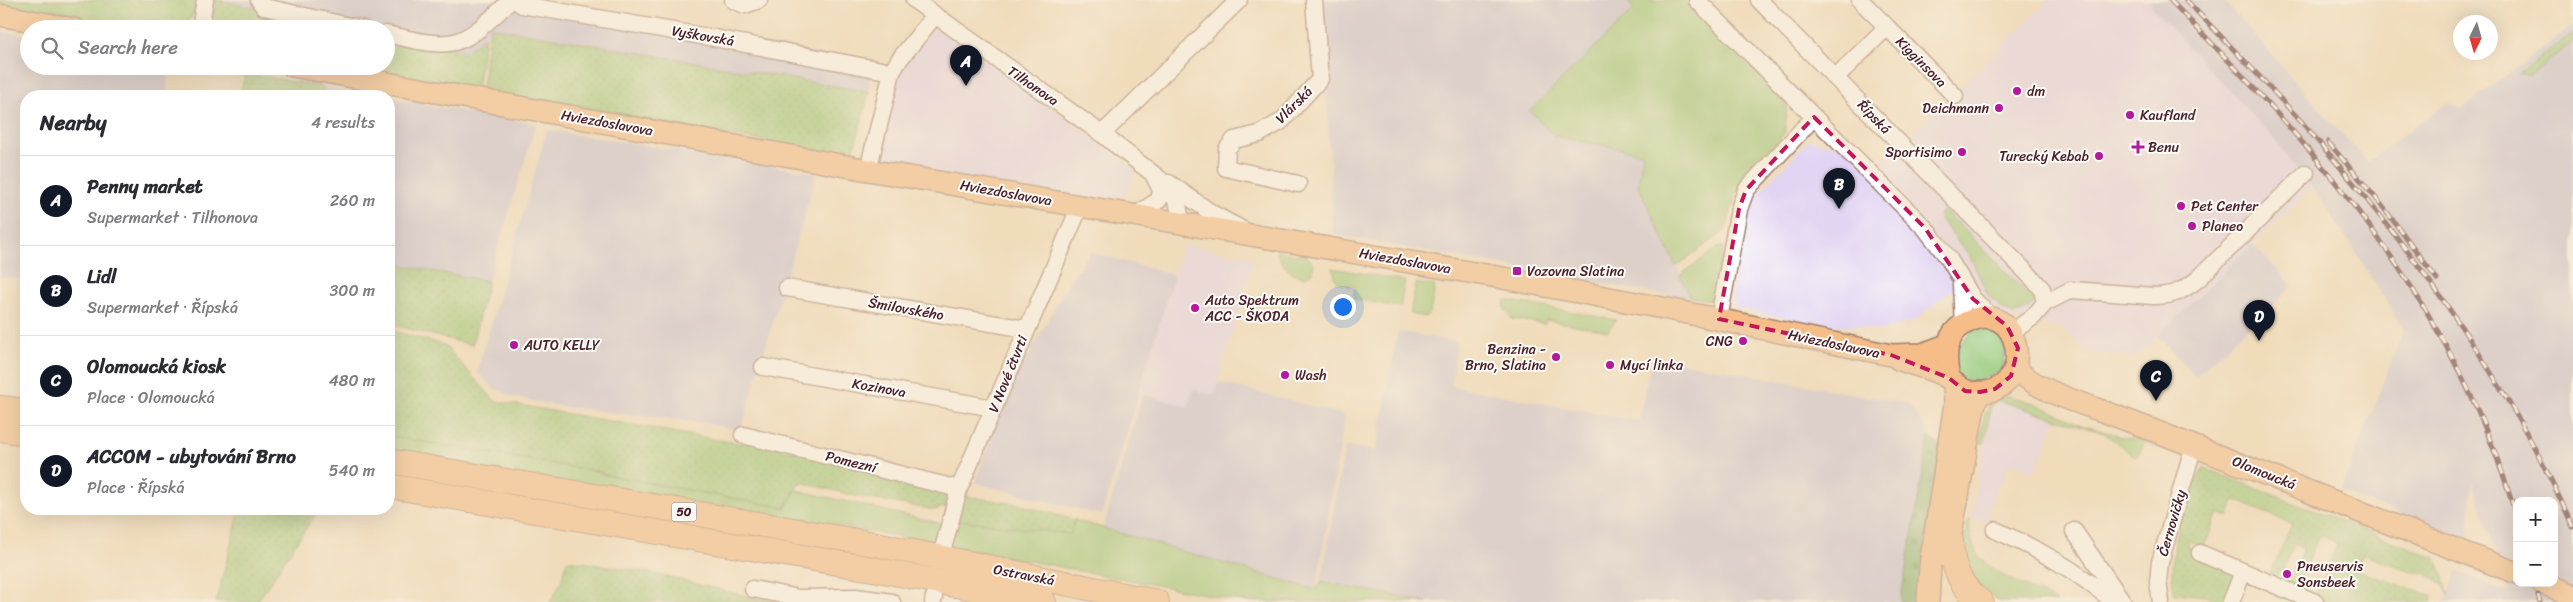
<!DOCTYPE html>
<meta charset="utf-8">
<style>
:root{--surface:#fff;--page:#f7f7f7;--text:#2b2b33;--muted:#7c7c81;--line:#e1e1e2;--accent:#111827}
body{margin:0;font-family:Sriracha,sans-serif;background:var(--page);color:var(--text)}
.controls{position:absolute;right:15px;bottom:15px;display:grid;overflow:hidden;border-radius:10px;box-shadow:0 5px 20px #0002}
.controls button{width:45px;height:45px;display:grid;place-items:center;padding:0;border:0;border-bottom:1px solid var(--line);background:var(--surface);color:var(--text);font:25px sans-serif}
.compass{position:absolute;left:2453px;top:15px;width:45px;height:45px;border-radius:50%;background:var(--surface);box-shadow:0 5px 20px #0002;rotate:185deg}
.you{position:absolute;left:1342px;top:306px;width:18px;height:18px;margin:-12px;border:4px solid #fff;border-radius:50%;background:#1a73e8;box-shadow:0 0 0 8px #1a73e833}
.badge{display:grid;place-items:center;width:32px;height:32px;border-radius:50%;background:var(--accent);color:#fff;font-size:16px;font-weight:700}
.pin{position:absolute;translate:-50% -41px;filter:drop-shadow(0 1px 2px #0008)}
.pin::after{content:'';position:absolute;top:26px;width:18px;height:15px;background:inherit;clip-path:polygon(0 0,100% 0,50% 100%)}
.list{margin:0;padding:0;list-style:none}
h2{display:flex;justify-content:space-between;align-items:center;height:65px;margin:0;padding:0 20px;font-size:21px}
h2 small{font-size:16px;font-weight:400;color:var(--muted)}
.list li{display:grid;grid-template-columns:32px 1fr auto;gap:15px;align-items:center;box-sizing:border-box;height:90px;padding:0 20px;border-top:1px solid var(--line)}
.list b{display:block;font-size:19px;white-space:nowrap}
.list p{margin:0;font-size:16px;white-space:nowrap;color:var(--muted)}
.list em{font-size:16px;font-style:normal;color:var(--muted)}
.icon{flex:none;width:28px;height:28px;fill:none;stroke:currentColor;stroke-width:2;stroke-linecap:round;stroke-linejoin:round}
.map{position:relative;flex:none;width:2573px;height:602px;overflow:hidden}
.search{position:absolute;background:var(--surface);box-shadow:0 5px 20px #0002;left:20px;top:20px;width:375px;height:55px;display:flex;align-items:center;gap:12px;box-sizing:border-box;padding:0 18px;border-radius:28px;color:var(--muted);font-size:19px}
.panel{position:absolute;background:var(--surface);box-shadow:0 5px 20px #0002;left:20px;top:90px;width:375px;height:425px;border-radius:20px}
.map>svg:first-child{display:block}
.built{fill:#e2d4f3}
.industrial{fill:#c5c0da;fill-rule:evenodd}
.grass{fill:#96c878;stroke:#707452}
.forest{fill:url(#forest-firs);stroke:#61664a}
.park{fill:url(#park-crowns);stroke:#707452}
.garden{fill:url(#garden-dots);stroke:#707452}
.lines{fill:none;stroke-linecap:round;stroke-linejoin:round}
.minor-casing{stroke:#9d7e73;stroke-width:19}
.major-casing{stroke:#9d7e73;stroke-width:24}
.highway-casing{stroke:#9d7e73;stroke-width:26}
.minor{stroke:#fff;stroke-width:16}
.major{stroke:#f7bd88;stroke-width:21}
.highway{stroke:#f7bd88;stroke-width:24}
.rail-casing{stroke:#4a1f2b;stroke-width:5}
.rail{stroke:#fdfcf7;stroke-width:3;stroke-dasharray:9;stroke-linecap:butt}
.marked{fill:none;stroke:#c2185b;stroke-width:4;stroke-dasharray:10 6;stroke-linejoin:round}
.poi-dot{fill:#b5179e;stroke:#fdfcf7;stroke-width:2}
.labels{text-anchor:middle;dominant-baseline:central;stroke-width:4;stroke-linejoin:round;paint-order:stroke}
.shield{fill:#fdfcf7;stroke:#806168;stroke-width:1}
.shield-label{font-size:12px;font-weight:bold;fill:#4a1f2b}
.street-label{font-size:14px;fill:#4a1f2b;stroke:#fdfcf7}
.poi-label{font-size:14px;fill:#4a1f2b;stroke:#fdfcf7;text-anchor:start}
</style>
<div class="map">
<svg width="2573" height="602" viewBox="0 0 2573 602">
<defs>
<pattern id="forest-firs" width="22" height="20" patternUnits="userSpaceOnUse" patternTransform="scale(1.25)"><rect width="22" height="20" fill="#78ac68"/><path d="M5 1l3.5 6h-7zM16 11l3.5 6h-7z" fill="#648b56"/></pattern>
<pattern id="park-crowns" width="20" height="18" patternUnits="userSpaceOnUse" patternTransform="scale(1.25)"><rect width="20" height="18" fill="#96c878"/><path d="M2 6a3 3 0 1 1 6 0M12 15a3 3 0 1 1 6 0" fill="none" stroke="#83ab68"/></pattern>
<pattern id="garden-dots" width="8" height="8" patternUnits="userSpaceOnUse" patternTransform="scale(1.25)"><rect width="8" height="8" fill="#96c878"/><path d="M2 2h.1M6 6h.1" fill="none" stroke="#83ab68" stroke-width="1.8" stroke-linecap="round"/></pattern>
</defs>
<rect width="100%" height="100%" fill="#fdfcf7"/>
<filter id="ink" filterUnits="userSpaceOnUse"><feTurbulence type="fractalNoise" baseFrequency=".02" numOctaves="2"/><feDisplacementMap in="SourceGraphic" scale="10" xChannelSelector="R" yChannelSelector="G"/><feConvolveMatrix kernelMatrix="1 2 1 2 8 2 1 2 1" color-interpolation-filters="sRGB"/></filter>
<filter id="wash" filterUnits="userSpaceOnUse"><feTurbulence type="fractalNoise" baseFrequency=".0096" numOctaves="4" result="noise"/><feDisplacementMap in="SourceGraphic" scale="20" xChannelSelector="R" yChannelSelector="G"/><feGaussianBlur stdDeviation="1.12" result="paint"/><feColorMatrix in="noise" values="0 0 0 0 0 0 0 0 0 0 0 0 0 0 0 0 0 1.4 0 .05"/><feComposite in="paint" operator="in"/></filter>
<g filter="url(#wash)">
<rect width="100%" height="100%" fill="#f0dcbb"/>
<!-- built -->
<path class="built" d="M2049 0H2150L2154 10 2270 134 2312 188 2136 357 2088 352 2061 328 2006 317 1950 291 1913 321 1879 330 1854 325H1823L1736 308 1732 296 1746 217 1753 199 1809 140 1887 159Z
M935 28 943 29 1137 171 1120 206 883 163 879 155 897 75 930 32Z
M1183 245 1254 258 1214 395 1188 407 1139 393Z
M1997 400 2056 419 2035 472 2010 463 2001 485 1997 484 1986 523 1970 518 1990 413Z"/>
<!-- industrial -->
<path class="industrial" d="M218 0H525L870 63 869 92 491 27 485 37 466 51 386 35V29H358Z
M1323 0H1626L1634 8 1530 111 1554 136 1643 153 1638 185 1692 300 1333 234Z
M2150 0H2223L2367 162 2447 103 2462 109 2573 25V602H2444L2456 571 2509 593 2472 480 2468 540 2341 491 2404 329 2327 207 2312 188 2270 134 2154 10ZM2517 501H2554V583H2517Z
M0 31 29 36V66H168L167 96H26V279L0 277Z
M323 87 377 96H322Z
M389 98 536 124 488 281 389 263Z
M547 130 817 173 741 431 706 423 563 407 510 396 493 388 477 372Z
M2252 244 2293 286 2196 376 2158 336Z
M1091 252 1174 275 1102 515 975 483 1001 404 1071 279Z
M1398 331 1457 342 1451 386 1639 421 1652 357 1909 404 1928 432 1929 437 1900 602H1427L1321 582 1345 446 1376 451Z
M1218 382 1345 415 1316 590 1103 528 1143 394 1188 407 1193 390 1214 395Z"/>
<!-- grass -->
<path class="grass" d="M1626 0H1684L1787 104 1785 132 1737 192 1725 231 1676 266 1638 185 1643 153 1554 136 1530 111 1634 9Z
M2573 33V42L2530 75 2518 74Z
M1944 209 2035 301C2029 308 2022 314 2013 314L2004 310 1989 297 1970 257 1940 219 1939 215Z
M1721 246 1723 248 1714 294 1710 300 1690 297 1680 275Z
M1276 251 1308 257 1314 264 1313 272 1306 277C1290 275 1282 266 1276 251Z
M1333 268 1405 281 1400 307 1353 299 1355 287 1336 282Z
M1416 283 1435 286 1430 313 1425 317 1410 314Z
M1505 300 1616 320 1608 331 1546 320 1545 324 1512 319 1504 308Z
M1973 327 1991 328 2006 343C2003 385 1999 367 1972 385L1954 372 1957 348 1971 333Z
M2008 396 2034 403 2084 426 2118 435 2117 437 2141 440 2177 453 2146 442 2136 457 2104 433 1996 400 1991 406 1984 444 1980 442C1983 421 1983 400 2008 396Z
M389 436 601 472 602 474 785 508 796 490 943 524 939 543 389 452Z
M1970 518C1965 573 2020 580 2057 602 2040 602 2018 602 2002 602 1997 601 1993 597 1989 594 1964 577 1957 545 1970 518Z
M959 520 1070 534 1075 520 1316 590 1321 582 1427 602H1246L949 546Z"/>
<!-- forest -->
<path class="forest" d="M1929 437 1940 445 1921 602H1900Z"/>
<!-- park -->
<path class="park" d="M0 0H195L193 15 183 29H136L0 6Z"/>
<!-- garden -->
<path class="garden" d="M212 0H218L358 29H218C210 20 211 11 212 0Z
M490 27 869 92 852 156 481 94Z
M386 35 466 51 485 37 477 90 366 66H386Z
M245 73 323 87 322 96H240Z
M389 263 488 281 472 345 389 324Z
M389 330 444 345 495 401 742 444 743 438 954 493 945 507 935 510 860 497 800 482 785 508 602 474 601 472 389 436Z
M2204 468 2436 558 2449 595 2444 585 2423 572H2412L2363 553 2356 570 2434 597 2433 602H2326L2315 598 2338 543 2319 535 2298 586 2289 582 2303 548 2294 544 2282 571 2278 570 2276 577 2270 574 2292 524 2235 500 2228 517 2218 513 2204 547 2196 551 2198 545 2189 541 2187 547 2191 549 2190 554 2235 574 2224 602 2206 596 2175 593C2164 560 2185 495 2204 468Z
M965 496 1017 504 1075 520 1070 534 959 520 960 508Z
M240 509H286L316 513 257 602H216Z
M567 560 652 573 758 599 795 602H550L561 582Z"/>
</g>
<g filter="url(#ink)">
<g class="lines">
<defs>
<path id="minor" d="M259 0 264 7 363 29
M515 0 522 5 714 38 892 72
M733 0 745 5 759 0
M914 0 1102 134 1166 184 1178 204 1181 222
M1697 0 1925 228 1949 259 1973 299 1992 318
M1759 0 2033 279 2042 289 2045 303
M1887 27 1955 96
M200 29 205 0
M386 34C456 50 459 50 511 0
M1836 77 1887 27 1860 0
M1102 134 1239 0
M868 170 892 72 899 60 935 15
M1169 183 1213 214 1243 230
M1298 184 1226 168 1227 149 1234 140 1259 134 1282 121 1320 79 1314 0
M1136 215 1159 200 1161 190 1153 174
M1961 284 1963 325
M787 288 1026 329
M1719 319 1739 209 1746 190 1814 117
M2012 332 2033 317 2045 303 2071 290 2154 296C2173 296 2183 291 2198 279L2306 173
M763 367 994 408
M743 435 959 489
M1995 530C2040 550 2076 570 2114 602
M2074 531 2123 602
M944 545 959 489 1080 206
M2200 553 2315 602
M753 589 799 598 856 597 892 602
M933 602 934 597
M2161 602 2158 582 2160 562 2194 445
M2231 602 2243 572"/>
<path id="major" d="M0 15 74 29
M292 66 868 170 1492 276 1668 309 1891 355 1922 354 1949 344
M1898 359C1914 366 1933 368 1948 378 1956 383 1960 390 1970 392 2044 401 2021 285 1961 326 1944 338 1945 360 1949 378
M2016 366C2025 387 2086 405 2108 413 2245 465 2380 521 2517 573
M1947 557 1974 406 1980 392
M2542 583 2573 595
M1928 602 1930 566 1955 403 1954 384"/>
<path id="highway" d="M0 408 26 411
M0 429 26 433
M389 461 880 545 1157 602
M389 486 873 569 1044 602
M1951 541C1952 567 1960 587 1981 602"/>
</defs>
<!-- minor casing -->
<use href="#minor" class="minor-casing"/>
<!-- major casing -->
<use href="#major" class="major-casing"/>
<!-- highway casing -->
<use href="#highway" class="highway-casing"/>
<!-- minor -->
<use href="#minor" class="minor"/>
<!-- major -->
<use href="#major" class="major"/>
<!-- highway -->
<use href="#highway" class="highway"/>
<defs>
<path id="rail" d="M2170 0C2322 156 2456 304 2517 519
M2186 0C2226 42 2267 83 2305 126 2411 247 2508 379 2573 527
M2328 142 2380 203 2437 279
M2538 595 2540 602"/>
</defs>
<!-- rail casing -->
<use href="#rail" class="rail-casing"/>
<!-- rail -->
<use href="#rail" class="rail"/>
</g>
</g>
<!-- marked area -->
<path d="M0 0H2573V602H0ZM1814 117 1925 228 1973 299 2007 326 2018 348 2011 376 1995 389 1980 392 1965 391 1949 378 1891 355 1719 319 1739 209 1746 190Z" fill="#f0dcbb" fill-opacity=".55" fill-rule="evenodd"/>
<path class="marked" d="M1814 117 1925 228 1973 299 2007 326 2018 348 2011 376 1995 389 1980 392 1965 391 1949 378 1891 355 1719 319 1739 209 1746 190Z"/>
<!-- markers -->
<g class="poi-dot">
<circle cx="2017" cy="91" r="5"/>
<circle cx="1999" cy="108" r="5"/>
<circle cx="2130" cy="115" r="5"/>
<path d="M2135.5 139.5h5v5h5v5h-5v5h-5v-5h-5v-5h5z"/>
<circle cx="1962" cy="152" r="5"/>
<circle cx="2099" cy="156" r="5"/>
<circle cx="2181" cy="206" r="5"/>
<circle cx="2192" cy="226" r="5"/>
<rect x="1512" y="266" width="10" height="10" rx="2.5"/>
<circle cx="1195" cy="308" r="5"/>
<circle cx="1743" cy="341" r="5"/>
<circle cx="514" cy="345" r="5"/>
<circle cx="1556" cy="357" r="5"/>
<circle cx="1610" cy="365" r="5"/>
<circle cx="1285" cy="375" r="5"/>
<circle cx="2287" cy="574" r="5"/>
</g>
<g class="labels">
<!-- shield labels -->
<rect class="shield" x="671.5" y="502.5" width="25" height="19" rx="4"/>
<g class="shield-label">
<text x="684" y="512">50</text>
</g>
<!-- street labels -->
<g class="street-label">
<text transform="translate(703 36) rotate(10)">Vyškovská</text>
<text transform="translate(1921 62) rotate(45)">Kigginsova</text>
<text transform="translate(1033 86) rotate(35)">Tilhonova</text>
<text transform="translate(1294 105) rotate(-45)">Vlárská</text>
<text transform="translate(1874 117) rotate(46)">Řípská</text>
<text transform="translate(607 123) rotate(10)">Hviezdoslavova</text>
<text transform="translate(1006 193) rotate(10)">Hviezdoslavova</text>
<text transform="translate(1405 261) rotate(10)">Hviezdoslavova</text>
<text transform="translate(906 309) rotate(10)">Šmilovského</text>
<text transform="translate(1834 344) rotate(12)">Hviezdoslavova</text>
<text transform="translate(1008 374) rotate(-68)">V Nové čtvrti</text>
<text transform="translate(879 388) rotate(10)">Kozinova</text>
<text transform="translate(851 462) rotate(14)">Pomezní</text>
<text transform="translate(2264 473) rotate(22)">Olomoucká</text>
<text transform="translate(2172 523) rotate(-74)">Černovičky</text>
<text transform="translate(1024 575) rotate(11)">Ostravská</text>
</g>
<!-- poi labels -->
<g class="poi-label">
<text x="2027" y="91">dm</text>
<text x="1989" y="108" text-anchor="end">Deichmann</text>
<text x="2140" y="115">Kaufland</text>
<text x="2148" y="147">Benu</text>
<text x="1952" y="152" text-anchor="end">Sportisimo</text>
<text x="2089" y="156" text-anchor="end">Turecký Kebab</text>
<text x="2191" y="206">Pet Center</text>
<text x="2202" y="226">Planeo</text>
<text x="1527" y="271">Vozovna Slatina</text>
<text x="1205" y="300">Auto Spektrum<tspan x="1205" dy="16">ACC - ŠKODA</tspan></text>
<text x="1733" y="341" text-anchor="end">CNG</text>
<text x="524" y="345">AUTO KELLY</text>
<text x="1546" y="349" text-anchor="end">Benzina -<tspan x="1546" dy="16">Brno, Slatina</tspan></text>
<text x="1620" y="365">Mycí linka</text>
<text x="1295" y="375">Wash</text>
<text x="2297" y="566">Pneuservis<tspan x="2297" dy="16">Sonsbeek</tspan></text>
</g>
</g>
</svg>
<div class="controls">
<button>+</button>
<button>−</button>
</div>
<svg class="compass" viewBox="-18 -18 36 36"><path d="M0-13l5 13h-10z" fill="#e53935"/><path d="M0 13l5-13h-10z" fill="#7c7c81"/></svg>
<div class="you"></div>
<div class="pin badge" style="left:966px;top:86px">A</div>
<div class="pin badge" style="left:1839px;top:209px">B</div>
<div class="pin badge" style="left:2156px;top:401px">C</div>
<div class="pin badge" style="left:2259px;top:341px">D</div>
<div class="search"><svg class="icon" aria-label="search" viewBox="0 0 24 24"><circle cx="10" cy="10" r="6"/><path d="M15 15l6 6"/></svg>Search here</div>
<section class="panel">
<h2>Nearby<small>4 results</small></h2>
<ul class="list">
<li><span class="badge">A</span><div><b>Penny market</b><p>Supermarket · Tilhonova</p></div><em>260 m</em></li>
<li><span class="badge">B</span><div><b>Lidl</b><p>Supermarket · Řípská</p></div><em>300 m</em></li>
<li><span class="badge">C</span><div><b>Olomoucká kiosk</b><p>Place · Olomoucká</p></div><em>480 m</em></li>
<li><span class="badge">D</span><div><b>ACCOM - ubytování Brno</b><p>Place · Řípská</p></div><em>540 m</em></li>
</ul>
</section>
</div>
